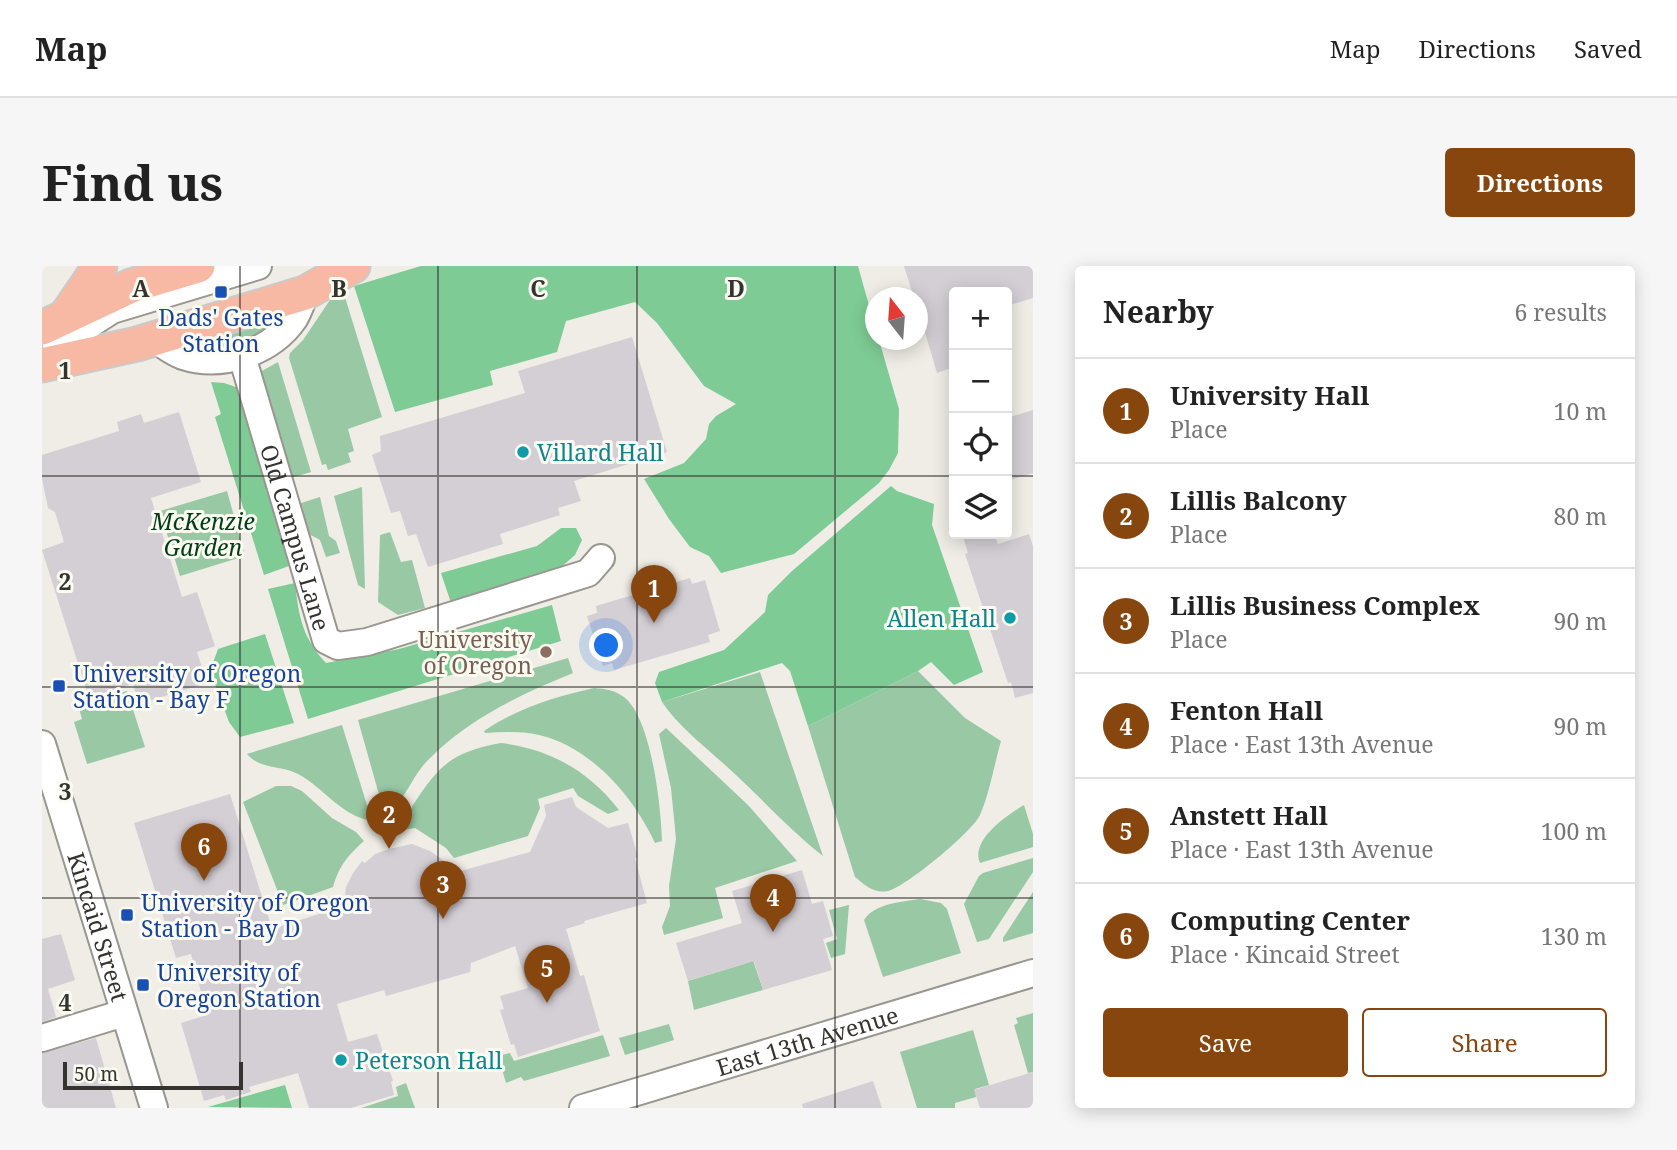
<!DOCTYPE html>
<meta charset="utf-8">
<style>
:root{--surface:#fff;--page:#f6f6f6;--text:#222;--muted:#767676;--line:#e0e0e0;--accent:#86460e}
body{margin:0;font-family:"Noto Serif",serif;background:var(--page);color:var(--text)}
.controls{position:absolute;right:21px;top:21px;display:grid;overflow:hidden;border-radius:7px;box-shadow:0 4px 18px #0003}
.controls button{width:63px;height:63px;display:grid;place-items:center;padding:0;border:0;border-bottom:2px solid var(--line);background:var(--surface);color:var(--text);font:35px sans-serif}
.compass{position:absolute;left:823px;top:21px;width:63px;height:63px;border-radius:50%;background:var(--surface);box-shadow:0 4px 18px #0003;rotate:343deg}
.scale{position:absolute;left:21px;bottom:18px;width:180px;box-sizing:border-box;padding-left:7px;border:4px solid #343330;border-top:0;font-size:19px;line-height:24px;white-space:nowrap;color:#343330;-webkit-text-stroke:5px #fcfbf2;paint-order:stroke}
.you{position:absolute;left:565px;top:380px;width:24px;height:24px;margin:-18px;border:5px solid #fff;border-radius:50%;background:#1a73e8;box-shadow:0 0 0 10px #1a73e833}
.badge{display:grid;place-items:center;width:46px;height:46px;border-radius:50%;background:var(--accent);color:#fff;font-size:23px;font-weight:700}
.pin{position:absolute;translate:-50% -58px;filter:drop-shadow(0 2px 4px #0008)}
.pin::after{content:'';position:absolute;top:37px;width:24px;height:21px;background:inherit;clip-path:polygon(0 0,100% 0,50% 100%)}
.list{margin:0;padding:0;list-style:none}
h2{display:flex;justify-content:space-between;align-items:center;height:91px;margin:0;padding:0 28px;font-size:30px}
h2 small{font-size:23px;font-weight:400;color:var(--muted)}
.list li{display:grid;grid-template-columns:46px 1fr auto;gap:21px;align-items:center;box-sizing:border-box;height:105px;padding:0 28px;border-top:2px solid var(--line)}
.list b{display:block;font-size:26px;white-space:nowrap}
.list p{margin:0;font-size:23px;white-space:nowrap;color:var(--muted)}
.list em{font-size:23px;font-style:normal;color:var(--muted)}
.actions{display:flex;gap:14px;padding:21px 28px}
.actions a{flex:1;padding:16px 0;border:2px solid var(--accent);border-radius:7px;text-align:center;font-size:24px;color:var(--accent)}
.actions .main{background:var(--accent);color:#fff}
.icon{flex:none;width:38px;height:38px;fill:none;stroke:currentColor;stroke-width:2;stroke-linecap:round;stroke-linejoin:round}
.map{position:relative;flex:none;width:991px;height:842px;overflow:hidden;border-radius:7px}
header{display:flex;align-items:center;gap:42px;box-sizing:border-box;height:98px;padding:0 35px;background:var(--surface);border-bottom:2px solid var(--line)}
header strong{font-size:33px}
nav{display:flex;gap:38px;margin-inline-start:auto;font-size:24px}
.intro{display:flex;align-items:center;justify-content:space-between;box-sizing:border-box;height:168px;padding:0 42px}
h1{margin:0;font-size:49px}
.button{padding:18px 32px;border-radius:7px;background:var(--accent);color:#fff;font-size:24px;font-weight:700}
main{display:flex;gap:42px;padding:0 42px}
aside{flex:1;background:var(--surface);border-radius:7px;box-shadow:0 4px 18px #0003}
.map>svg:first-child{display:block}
.green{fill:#99c8a5}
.forest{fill:#7ecb95}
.building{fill:#d4ced5}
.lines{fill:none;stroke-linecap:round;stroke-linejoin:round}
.minor-casing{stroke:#98968e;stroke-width:30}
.major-casing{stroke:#cacac9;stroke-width:37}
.minor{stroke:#fff;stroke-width:26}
.major{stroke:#f8b9a4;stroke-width:33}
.grid{fill:none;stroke:#343330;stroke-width:2;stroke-opacity:0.55}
.transit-dot{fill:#1a4fb4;stroke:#fcfbf2;stroke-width:2.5}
.culture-dot{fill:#0f9aa8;stroke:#fcfbf2;stroke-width:2.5}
.education-dot{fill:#8d6e63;stroke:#fcfbf2;stroke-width:2.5}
.labels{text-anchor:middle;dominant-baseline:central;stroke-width:6;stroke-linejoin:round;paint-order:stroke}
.transit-label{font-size:23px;fill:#164399;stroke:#fcfbf2;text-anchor:start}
.culture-label{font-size:23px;fill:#0d838f;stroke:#fcfbf2;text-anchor:start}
.park-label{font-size:23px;font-style:italic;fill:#003d1b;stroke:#fcfbf2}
.street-label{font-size:23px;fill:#343330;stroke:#fcfbf2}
.education-label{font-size:23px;fill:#785e54;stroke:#fcfbf2;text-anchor:end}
.grid-label{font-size:23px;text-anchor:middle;font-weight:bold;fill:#343330;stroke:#fcfbf2;stroke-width:6;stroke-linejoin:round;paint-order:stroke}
</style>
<header>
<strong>Map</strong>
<nav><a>Map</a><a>Directions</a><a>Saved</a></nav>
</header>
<div class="intro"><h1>Find us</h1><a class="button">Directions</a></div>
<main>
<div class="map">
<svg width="991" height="842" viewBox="0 0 991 842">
<rect width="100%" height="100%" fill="#efede5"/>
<!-- green -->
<path class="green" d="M302 28 340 151 306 163 312 185 306 187 309 196 286 204 284 198 280 199 247 92 248 87 261 74 288 34Z
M241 47C209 82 186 87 141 78Z
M236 96 269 206 249 212 218 106Z
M320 221 323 323 316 319 292 230Z
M185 225 203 290 138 310 118 245Z
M278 231 287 270 294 275 298 287 284 291 278 274 265 267 256 238Z
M348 266 359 296 370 294 383 342 356 349 336 336 338 269Z
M526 392 531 407C477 429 426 453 385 495 369 512 362 537 343 550L316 454Z
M876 405 923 452 959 475C952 499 948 526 938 549 931 565 864 621 846 625 832 628 823 619 813 611L766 460Z
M718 406 781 590C749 565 723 536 694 509 669 485 639 464 620 436Z
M552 422C564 423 572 424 582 431 610 453 619 542 620 575L613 577C592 531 549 481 497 469 479 465 461 466 443 467L442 465C476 442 512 431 552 422Z
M85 425 103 481 45 498 32 456 40 453 36 439Z
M300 459 330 555C299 550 282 522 256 508 239 499 218 504 205 488Z
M624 462 706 539 755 595 673 622 681 652 622 669 620 661 628 640 627 620 634 573 629 522 617 468Z
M459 477C508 483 547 505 577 544L566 548 536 530 531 522 496 533 498 542 486 570 412 592 404 582 373 562 361 564C360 552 365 549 371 539 397 499 410 486 459 477Z
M234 520H249L260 525 290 552 314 566 322 575C306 589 297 600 291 621L241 639 201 536Z
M982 539 991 568V581L938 597C928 574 965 549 982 539Z
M991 592V606L947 673 935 676 922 638 937 610 941 607Z
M991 626V667L961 676V672Z
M878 633 899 637 905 643 919 687 841 711 822 654C833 637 860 636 878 633Z
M807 639 803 688 789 692 784 677 795 673 787 644Z
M710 691 721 724 652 744 646 715 702 698Z
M991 747V806L986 807 972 759 976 757 974 752Z
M627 758 632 774 583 789 577 772Z
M931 764 947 819 933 823 934 831 913 837V842H875L858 786Z
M561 769 568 790 482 815 479 811 464 817 456 790 468 787 472 795Z
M364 817 373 842H319L356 830 354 821Z"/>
<!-- forest -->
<path class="forest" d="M379 0H816L833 61 834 74H837L857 143 856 187 847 204 837 217 752 288 679 307 667 290 648 281 627 253 602 213 642 197 664 173 667 158 674 150 694 138 662 120 615 57 593 36 524 55 515 86 448 105 451 119 353 146 312 20Z
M169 116 182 117 194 121 247 300 222 309 173 151 179 148Z
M849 220 855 225 892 238 890 259 941 406 912 419 889 396 876 405 766 460 748 405 740 397 620 436 613 417 617 406 682 384 723 346 726 329 750 305Z
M519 262H534L540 274 533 289 517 303 409 337 399 307 495 280Z
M253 317C257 351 260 371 284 397L357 383 510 339 519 375 266 453 226 323Z
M223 368 252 457 198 471 187 456 168 405 176 383Z
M243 819 250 842 166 841Z"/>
<!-- building -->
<path class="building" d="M862 0H991V32L965 40V26H912V101L895 107 876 43V32H872Z
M590 71 625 186 532 215 539 235 516 242 518 249 458 268 461 278 386 301 374 268 366 270 358 245 349 247 330 189 339 185 338 170 483 127 476 105Z
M991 144V207L965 215V152Z
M137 146 159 216 109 232 140 331 155 326 173 380 155 386 165 417 97 438 91 418 47 432 0 284 22 276 13 246 6 242 0 213V189L77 165 75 156 99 148 102 157Z
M931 268H952L956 278 987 268 991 280V427L973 432 969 416 966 417 923 288 926 287 921 271Z
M648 312 650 318 663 314 678 365 666 369 668 376 572 404 570 397 561 400 545 350 555 347 554 340Z
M188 528 230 663 302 640 304 621 311 607 320 595 323 597 333 588 347 583 370 578 388 585 402 595 411 607 488 586 504 550 502 539 530 531 534 541 566 562 586 557 596 591 593 592 605 637 542 655 543 657 524 663 538 710 542 709 558 765 476 791 472 778 469 779 458 744 462 743 458 730 486 722 473 680 429 697 428 706 344 730 342 724 295 738 306 776 335 768 351 815 349 816 352 829 309 842H267L256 807 207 821 209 826 199 829 184 834 182 829 162 835 139 757 165 749 149 688 134 692 92 557Z
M760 604 770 638 781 635 791 670 781 673 790 704 721 724 712 695 646 715 634 677 700 657 690 625Z
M19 668 33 714 6 723 14 751 0 756V673Z
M54 772 74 842H0V787Z
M991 806V842H938L932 824Z
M831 815 840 842H761L760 838Z"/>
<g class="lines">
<defs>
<g id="minor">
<path d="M113 73C121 79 131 86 141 90 180 103 229 86 252 53 257 45 260 36 263 27"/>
<path d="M14 80 70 44 216 0"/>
<path id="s1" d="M200 90 284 374 296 380 325 376 546 307 559 292"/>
<path id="s2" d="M0 478 112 842"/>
<path d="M0 772 82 747"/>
<path id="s3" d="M541 842 991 707"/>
</g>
<path id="major" d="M26 47 58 0
M0 62 89 20 156 0
M0 99 95 78 263 27 311 0"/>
</defs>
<!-- minor casing -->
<use href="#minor" class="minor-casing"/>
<!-- major casing -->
<use href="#major" class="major-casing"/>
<!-- minor -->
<use href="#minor" class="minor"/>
<!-- major -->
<use href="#major" class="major"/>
</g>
<!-- grid -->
<path class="grid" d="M198 0V842M396 0V842M595 0V842M793 0V842M0 210H912M965 210H991M0 421H991M0 632H991"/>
<!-- markers -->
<g class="transit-dot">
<rect x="172" y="19" width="14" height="14" rx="3.5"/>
<rect x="10" y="413" width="14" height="14" rx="3.5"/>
<rect x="78" y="642" width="14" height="14" rx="3.5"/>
<rect x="94" y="712" width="14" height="14" rx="3.5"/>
</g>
<g class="culture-dot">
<circle cx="481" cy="186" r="7"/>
<circle cx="968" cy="352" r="7"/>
<circle cx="299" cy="794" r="7"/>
</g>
<circle class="education-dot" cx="504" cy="386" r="7"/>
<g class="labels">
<!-- transit labels -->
<g class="transit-label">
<text x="179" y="51" text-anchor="middle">Dads' Gates<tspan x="179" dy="26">Station</tspan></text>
<text x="31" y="407">University of Oregon<tspan x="31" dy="26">Station - Bay F</tspan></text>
<text x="99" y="636">University of Oregon<tspan x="99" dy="26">Station - Bay D</tspan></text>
<text x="115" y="706">University of<tspan x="115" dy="26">Oregon Station</tspan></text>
</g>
<!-- culture labels -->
<g class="culture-label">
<text x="495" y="186">Villard Hall</text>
<text x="954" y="352" text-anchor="end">Allen Hall</text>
<text x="313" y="794">Peterson Hall</text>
</g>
<!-- park labels -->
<g class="park-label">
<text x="161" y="255">McKenzie<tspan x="161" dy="26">Garden</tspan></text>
</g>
<!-- street labels -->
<g class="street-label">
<text stroke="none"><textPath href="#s1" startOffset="189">Old Campus Lane</textPath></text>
<text stroke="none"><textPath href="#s2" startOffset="191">Kincaid Street</textPath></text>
<text stroke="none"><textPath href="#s3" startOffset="234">East 13th Avenue</textPath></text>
</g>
<!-- education labels -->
<g class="education-label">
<text x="490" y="373">University<tspan x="490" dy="26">of Oregon</tspan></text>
</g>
</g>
<g class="grid-label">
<text x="99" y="31">A</text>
<text x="297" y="31">B</text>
<text x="496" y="31">C</text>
<text x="694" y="31">D</text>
<text x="23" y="113">1</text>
<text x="23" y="324">2</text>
<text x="23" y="534">3</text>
<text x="23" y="745">4</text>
</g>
</svg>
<div class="controls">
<button>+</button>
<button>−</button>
<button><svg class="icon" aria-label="locate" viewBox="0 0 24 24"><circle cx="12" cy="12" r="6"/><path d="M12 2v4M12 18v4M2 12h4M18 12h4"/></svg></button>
<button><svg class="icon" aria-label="layers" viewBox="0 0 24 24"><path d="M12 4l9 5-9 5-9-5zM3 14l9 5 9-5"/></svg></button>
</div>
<svg class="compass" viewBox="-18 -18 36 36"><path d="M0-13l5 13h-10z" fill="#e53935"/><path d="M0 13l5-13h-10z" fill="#767676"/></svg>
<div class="scale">50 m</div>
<div class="you"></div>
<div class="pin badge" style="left:612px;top:357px">1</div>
<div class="pin badge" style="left:347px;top:583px">2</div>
<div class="pin badge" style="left:401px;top:653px">3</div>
<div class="pin badge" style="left:731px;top:666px">4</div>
<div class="pin badge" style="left:505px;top:737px">5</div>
<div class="pin badge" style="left:162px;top:615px">6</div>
</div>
<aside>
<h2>Nearby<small>6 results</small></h2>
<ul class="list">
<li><span class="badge">1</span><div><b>University Hall</b><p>Place</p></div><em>10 m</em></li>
<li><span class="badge">2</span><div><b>Lillis Balcony</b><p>Place</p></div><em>80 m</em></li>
<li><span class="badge">3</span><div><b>Lillis Business Complex</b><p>Place</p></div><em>90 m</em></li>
<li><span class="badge">4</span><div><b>Fenton Hall</b><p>Place · East 13th Avenue</p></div><em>90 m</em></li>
<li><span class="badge">5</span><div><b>Anstett Hall</b><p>Place · East 13th Avenue</p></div><em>100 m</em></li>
<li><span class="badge">6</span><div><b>Computing Center</b><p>Place · Kincaid Street</p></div><em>130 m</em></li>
</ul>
<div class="actions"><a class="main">Save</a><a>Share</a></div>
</aside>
</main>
